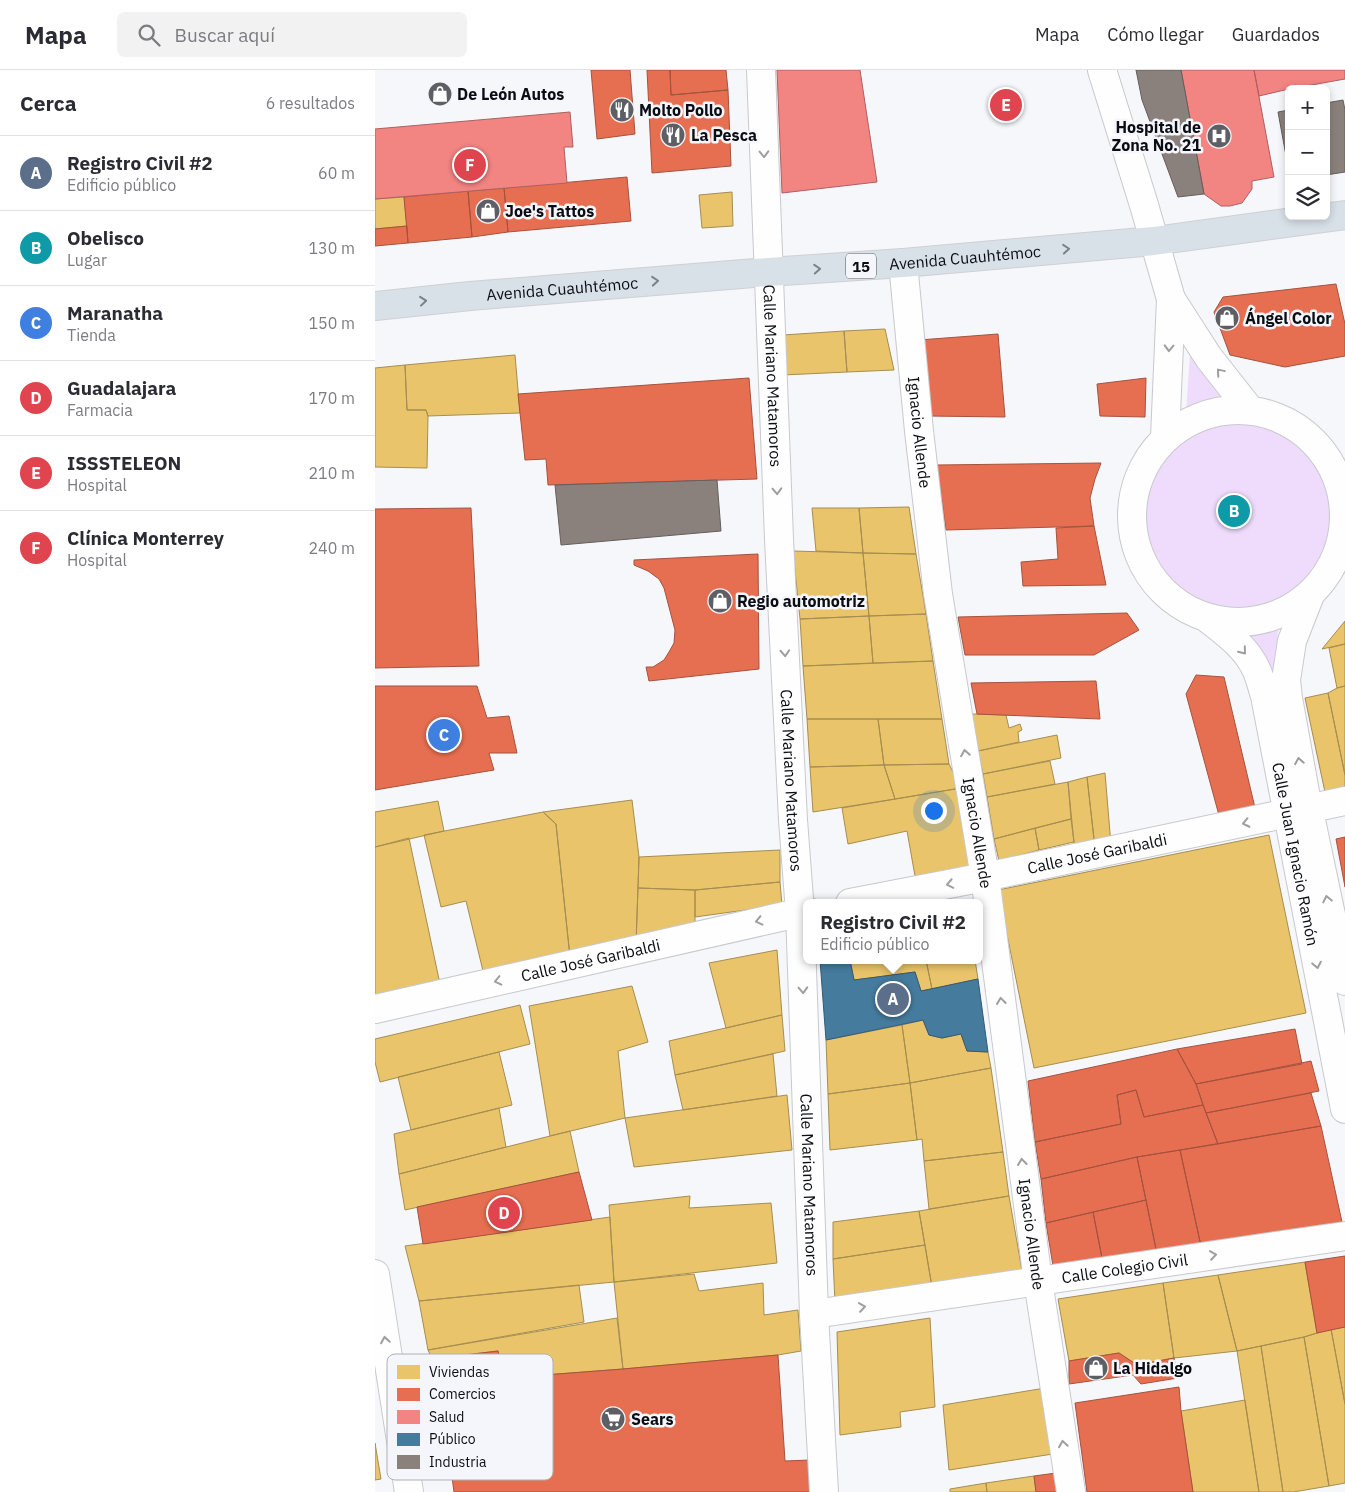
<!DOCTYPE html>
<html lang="es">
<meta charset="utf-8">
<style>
:root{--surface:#fff;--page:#f2f2f3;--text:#2b2b33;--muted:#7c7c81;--line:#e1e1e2;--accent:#2563eb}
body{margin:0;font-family:"IBM Plex Sans",sans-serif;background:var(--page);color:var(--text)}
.controls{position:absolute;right:15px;top:15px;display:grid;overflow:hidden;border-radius:8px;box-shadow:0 2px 8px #0003}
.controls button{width:45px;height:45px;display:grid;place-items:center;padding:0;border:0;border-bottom:1px solid var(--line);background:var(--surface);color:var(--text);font:25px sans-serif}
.you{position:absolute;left:558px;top:740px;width:18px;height:18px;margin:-12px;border:4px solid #fff;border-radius:50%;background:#1a73e8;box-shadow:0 0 0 8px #1a73e833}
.badge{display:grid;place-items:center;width:32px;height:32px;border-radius:50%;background:var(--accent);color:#fff;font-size:16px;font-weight:700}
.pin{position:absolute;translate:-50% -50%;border:2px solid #fff;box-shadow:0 1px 5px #0006}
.popup{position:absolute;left:428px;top:829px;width:180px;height:65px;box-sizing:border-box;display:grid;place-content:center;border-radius:8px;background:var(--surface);filter:drop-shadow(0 1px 4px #0005);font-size:16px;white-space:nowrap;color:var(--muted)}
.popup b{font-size:19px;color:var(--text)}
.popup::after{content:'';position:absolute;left:50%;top:100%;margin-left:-10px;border:10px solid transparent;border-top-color:var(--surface)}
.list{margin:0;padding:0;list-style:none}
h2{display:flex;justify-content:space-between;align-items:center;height:65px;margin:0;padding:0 20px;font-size:21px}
h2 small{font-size:16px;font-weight:400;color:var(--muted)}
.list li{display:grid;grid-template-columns:32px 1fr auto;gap:15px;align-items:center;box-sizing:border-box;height:75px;padding:0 20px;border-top:1px solid var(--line)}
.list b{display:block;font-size:19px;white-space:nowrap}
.list p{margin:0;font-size:16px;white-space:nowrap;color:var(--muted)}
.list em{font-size:16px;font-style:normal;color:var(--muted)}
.icon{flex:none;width:28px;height:28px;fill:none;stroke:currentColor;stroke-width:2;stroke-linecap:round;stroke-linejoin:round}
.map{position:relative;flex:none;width:970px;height:1422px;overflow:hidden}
header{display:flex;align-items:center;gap:30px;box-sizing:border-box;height:70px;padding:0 25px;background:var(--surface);border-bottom:1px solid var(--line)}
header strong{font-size:24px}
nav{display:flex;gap:28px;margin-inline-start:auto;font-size:18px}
.search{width:350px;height:45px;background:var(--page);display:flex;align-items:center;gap:12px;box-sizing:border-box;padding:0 18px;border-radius:8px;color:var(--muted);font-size:19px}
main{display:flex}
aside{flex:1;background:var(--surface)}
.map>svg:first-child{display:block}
.green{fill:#efdcfd}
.water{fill:#bae3f8}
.homes{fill:#e9c46a;stroke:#a68d50}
.shops{fill:#e76f51;stroke:#a5523f}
.health{fill:#f28482;stroke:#ad6061}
.public{fill:#457b9d;stroke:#345a74}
.industry{fill:#8a817c;stroke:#645e5d}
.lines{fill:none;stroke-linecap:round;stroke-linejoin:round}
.minor-casing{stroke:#c7c9ce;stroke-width:30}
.highway-casing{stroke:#d0d0d3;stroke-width:30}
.minor{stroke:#fefefe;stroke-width:28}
.highway{stroke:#d8e0e8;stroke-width:28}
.oneway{stroke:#9d9ea0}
.oneway2{stroke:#7c8189}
.labels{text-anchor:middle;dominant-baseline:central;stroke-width:5;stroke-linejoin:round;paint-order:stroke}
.shield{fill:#f5f6fb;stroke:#515359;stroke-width:1}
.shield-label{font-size:15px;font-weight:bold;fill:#0b0d14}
.poi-label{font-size:16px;font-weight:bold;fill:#0b0d14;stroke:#f5f6fb;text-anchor:start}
.street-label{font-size:16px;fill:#0b0d14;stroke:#f5f6fb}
.key{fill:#f5f6fb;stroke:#afb0b6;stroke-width:1}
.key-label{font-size:14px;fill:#0b0d14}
</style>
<header>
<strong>Mapa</strong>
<div class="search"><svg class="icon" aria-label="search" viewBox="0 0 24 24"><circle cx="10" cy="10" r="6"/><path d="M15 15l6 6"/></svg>Buscar aquí</div>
<nav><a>Mapa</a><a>Cómo llegar</a><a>Guardados</a></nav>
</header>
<main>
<aside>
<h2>Cerca<small>6 resultados</small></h2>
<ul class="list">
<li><span class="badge" style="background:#5c6f8a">A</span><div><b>Registro Civil #2</b><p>Edificio público</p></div><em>60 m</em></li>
<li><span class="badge" style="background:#0f9aa8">B</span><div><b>Obelisco</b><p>Lugar</p></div><em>130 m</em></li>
<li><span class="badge" style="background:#3f7fe0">C</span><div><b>Maranatha</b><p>Tienda</p></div><em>150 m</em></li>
<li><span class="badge" style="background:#e0444e">D</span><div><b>Guadalajara</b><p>Farmacia</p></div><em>170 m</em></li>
<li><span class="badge" style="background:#e0444e">E</span><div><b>ISSSTELEON</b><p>Hospital</p></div><em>210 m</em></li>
<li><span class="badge" style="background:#e0444e">F</span><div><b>Clínica Monterrey</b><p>Hospital</p></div><em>240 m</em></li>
</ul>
</aside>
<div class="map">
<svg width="970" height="1422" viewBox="0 0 970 1422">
<rect width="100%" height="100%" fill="#f6f7fa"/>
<!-- green -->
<path class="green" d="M815 283 849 332 811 342Z
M763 441a98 98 0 1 1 196 0a98 98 0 1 1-196 0Z
M904 552 898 610 865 560Z"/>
<!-- water -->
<path class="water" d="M842 442a17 17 0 1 1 34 0a17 17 0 1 1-34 0Z"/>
<!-- homes -->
<path class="homes" d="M357 122 358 156 327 158 324 125Z
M29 127 32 156 0 159V129Z
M510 259 519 300 472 302 469 261Z
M469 261 472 302 408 305V265Z
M140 285 145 343 53 346 51 340H32L30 295Z
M30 295 32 340H51L53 346 52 398 0 397V298Z
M534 437 541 484 488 483 484 438Z
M437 438H484L488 483 441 481Z
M418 481 488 483 494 546 425 549Z
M488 483 541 484 551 544 494 546Z
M551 544 558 591 498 593 494 546Z
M494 546 498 593 428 596 425 549Z
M970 551V574L947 579Z
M970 574V616L962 618 954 578Z
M558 591 567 649H432L428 596Z
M970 616V705L953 623 962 618Z
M953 623 970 705V723L951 727 930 628Z
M597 644 631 645 634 658 645 654 647 660 643 662 644 672 603 681Z
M432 649H503L509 695 435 697Z
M503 649H567L574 694 509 695Z
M682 665 686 688 608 704 603 681Z
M675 691 680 714 612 727 608 704Z
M574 694 586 718 520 729 509 695Z
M509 695 520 729 438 742 435 697Z
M730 703 736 775 720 778 712 707Z
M712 707 720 778 700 783 693 712Z
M693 712 696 749 619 769 612 727Z
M586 718 597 797 540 806 532 761 473 774 467 738Z
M257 730 264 787 261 874 195 887 181 754 168 742Z
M63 731 69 761 0 777V742Z
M168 742 181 754 195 887 109 905 91 831 66 837 49 765Z
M696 749 699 772 664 780 660 758Z
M660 758 664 780 624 791 619 769Z
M894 765 931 943 659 998 623 820Z
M34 768 65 914 0 926V777Z
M405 780V812L320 820 263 818 264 787Z
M405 812 407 835 320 847V820Z
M263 818 320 820V858L261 874Z
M402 880 407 945 351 958 334 893Z
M475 890H515L518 905 479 910Z
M515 890H551L557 919 546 921 540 902 518 905Z
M551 890H600L603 909 557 919Z
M257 916 273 972 243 981 250 1048 175 1066 154 936Z
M145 935 155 974 5 1012 0 992V969Z
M407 945 410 981 300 1005 294 971Z
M548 950 554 965 567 968 586 964 592 981 613 982 616 998 535 1013 527 955Z
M527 955 535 1013 453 1024 451 970Z
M124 982 137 1035 36 1060 23 1007Z
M398 984 402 1026 308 1040 300 1005Z
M616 998 628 1082 549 1091 547 1069 542 1070 535 1013Z
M535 1013 542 1070 455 1080 453 1024Z
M412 1025 417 1080 259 1097 250 1048Z
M124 1038 131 1077 24 1104 19 1064Z
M195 1061 204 1102 30 1140 24 1104Z
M628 1082 634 1126 554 1139 549 1091Z
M315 1126 314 1138 396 1133 402 1193 239 1212 234 1135Z
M634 1126 647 1201 557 1217 544 1141Z
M544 1141 550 1175 458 1189V1152Z
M235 1147 239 1212 44 1231 30 1176Z
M550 1175 557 1217 460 1233 458 1189Z
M930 1192 942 1263 929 1267 862 1281 843 1205Z
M319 1204 324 1221 388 1213 389 1245 423 1240 426 1281 403 1285 248 1299 239 1212Z
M843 1205 862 1281 799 1288 788 1213Z
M788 1213 799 1288 762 1295 744 1283 694 1291 683 1229Z
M204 1215 209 1252 53 1280 44 1231Z
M242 1248 248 1299 143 1307V1295H126L123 1281 57 1289 53 1280Z
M555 1248 560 1337 525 1342 526 1357 465 1365 462 1262Z
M970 1257V1334L956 1259Z
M956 1259 970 1334V1413L954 1416 929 1267Z
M929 1267 954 1416 918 1422H908L886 1276Z
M886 1276 908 1422H884L862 1281Z
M670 1318 678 1384 574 1400 568 1335Z
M870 1330 884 1422H818L806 1341Z
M0 1373 6 1409 0 1410Z
M659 1406 661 1422H612L611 1413Z
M611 1413 612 1422H575V1419Z"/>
<!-- shops -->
<path class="shops" d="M216 0H255L260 64 222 69Z
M272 0H295L296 25 353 20 356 96 277 103Z
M295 0H351L353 20 296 25Z
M252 107 256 151 133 162 129 118Z
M129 118 133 162 97 167 93 121Z
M93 121 97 167 33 173 29 127Z
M32 156 33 173 0 176V159Z
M961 214 970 254V286L910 297 855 285 839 242 848 227Z
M623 264 630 347 554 346 544 270Z
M374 308 382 409 173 415 171 389 150 390 143 324Z
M771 308 770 347 725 346 722 314Z
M726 393 720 409 715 428 719 456 571 460 562 395Z
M96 438 104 596 0 598V439Z
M719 456 731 515 648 516 646 492 683 489 681 458Z
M383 484 384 599 274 611 271 597H278L289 590 294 582 299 573 300 560 289 518 284 509 273 501 259 495V490Z
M752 543 764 560 719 585H590L583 547Z
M821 605 849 607 881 742 845 749 811 624Z
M721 611 725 649 602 644 596 613Z
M0 616H102L112 648 134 646 142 683H114L119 700 0 720Z
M970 767V817L961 769Z
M920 959 927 994 821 1014 802 979Z
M802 979 821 1014 828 1035 769 1047 761 1020 742 1025 746 1054 660 1072 653 1011Z
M936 991 944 1021 831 1043 821 1014Z
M761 1020 769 1047 828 1035 843 1074 762 1087 666 1109 660 1072 746 1054 742 1025Z
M936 1023 946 1056 843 1074 831 1043Z
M946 1056 967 1152 826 1176 805 1080Z
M805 1080 826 1176 782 1184 762 1087Z
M762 1087 771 1130 671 1153 666 1109Z
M204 1102 217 1150 48 1174 42 1137Z
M771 1130 782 1184 728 1193 718 1142Z
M718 1142 728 1193 679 1202 671 1153Z
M970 1186V1257L942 1263 930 1192Z
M123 1281 126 1295H143V1307L64 1310 57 1289Z
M744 1283 762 1295 799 1288 803 1308 766 1314 758 1305 694 1314V1291Z
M403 1285 410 1391 435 1390 436 1422H79L64 1310 143 1307 248 1299Z
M804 1317 806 1341 818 1422H712L700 1333Z
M681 1403 684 1422H661L659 1406Z"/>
<!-- health -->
<path class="health" d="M402 0H485L502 112 407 123Z
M806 0H879L899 107 877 111V119L867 133 855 136H846L829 124Z
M879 0H970V9L914 19 884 26Z
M195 42 198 77H189L192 113 0 129V59Z"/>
<!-- public -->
<path class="public" d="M445 890H475L479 910 540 902 546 921 603 909 613 982 592 981 586 964 567 968 554 965 548 950 451 970Z"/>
<!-- industry -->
<path class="industry" d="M761 0H806L829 124 803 127 767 30Z
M968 30 970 40V102L951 105V33Z
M914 40V102L903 42Z
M342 410 346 461 186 475 180 415Z"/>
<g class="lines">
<defs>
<g id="minor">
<path id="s1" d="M386 0 404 469 418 750 425 842 439 1244 449 1422"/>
<path d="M727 0 769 135 796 229 834 288 875 340"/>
<path id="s2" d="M528 193 544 361 563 524 610 807 663 1211 696 1422"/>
<circle cx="863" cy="446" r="106"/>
<path d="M790 367 796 229"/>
<path d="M935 525 917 571 911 610 913 628 930 722 970 911"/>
<path id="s3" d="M832 548C851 563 871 577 881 599 885 607 887 617 890 626L970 1039"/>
<path id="s4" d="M475 833 610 807 970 731"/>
<path id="s5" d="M0 939 432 841"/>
<path d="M0 1204 34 1422"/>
<path id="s6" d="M439 1244 970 1166"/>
</g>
<g id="highway">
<path id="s7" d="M0 236 95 226 393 202 528 193 779 171 970 145"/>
</g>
</defs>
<!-- minor casing -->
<use href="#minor" class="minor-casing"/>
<!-- highway casing -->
<use href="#highway" class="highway-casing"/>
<!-- minor -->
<use href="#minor" class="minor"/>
<!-- highway -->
<use href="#highway" class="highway"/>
</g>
<!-- one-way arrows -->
<defs><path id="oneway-chevron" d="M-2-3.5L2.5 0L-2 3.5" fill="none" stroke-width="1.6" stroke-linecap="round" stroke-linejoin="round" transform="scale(1.25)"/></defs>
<g class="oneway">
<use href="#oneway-chevron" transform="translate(389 84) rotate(88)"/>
<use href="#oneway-chevron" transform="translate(794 278) rotate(92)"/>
<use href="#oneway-chevron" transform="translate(845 302) rotate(-130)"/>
<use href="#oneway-chevron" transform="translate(402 421) rotate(88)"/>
<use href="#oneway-chevron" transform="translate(868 581) rotate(51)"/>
<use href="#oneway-chevron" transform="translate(410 583) rotate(87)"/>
<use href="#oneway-chevron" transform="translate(590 683) rotate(-99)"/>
<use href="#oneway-chevron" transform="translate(924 691) rotate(-100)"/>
<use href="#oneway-chevron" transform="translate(871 753) rotate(168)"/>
<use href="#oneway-chevron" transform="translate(575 814) rotate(169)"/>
<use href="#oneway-chevron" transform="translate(952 829) rotate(-102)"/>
<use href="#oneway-chevron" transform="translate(384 851) rotate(167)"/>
<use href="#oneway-chevron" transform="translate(942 895) rotate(79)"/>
<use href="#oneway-chevron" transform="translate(123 911) rotate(167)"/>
<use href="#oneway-chevron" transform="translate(428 920) rotate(88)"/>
<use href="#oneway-chevron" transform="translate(626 931) rotate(-97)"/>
<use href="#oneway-chevron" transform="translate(647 1092) rotate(-97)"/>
<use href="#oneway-chevron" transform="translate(838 1185) rotate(-8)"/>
<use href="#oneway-chevron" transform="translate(487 1237) rotate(-8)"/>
<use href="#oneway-chevron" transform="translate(10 1270) rotate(-99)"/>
<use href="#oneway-chevron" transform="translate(688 1374) rotate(-99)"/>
</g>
<g class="oneway2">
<use href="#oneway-chevron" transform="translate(691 179) rotate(-5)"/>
<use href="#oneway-chevron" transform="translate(442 199) rotate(-4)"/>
<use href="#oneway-chevron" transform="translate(280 211) rotate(-5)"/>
<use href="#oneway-chevron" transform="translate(48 231) rotate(-6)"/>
</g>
<!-- icons -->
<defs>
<symbol id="shop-disc" viewBox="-11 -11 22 22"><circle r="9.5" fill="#5d5f64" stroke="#f5f6fb"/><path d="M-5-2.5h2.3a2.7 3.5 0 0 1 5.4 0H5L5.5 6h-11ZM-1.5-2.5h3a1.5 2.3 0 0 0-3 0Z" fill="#fff"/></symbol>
<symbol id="restaurant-disc" viewBox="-11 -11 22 22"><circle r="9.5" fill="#5d5f64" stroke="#f5f6fb"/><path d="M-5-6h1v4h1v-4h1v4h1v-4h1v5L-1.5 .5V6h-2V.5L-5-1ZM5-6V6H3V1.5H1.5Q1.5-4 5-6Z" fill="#fff"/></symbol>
<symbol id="hospital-disc" viewBox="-11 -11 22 22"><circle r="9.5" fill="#5d5f64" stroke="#f5f6fb"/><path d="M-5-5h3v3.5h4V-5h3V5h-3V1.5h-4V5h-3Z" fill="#fff"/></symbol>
<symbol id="supermarket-disc" viewBox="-11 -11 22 22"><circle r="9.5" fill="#5d5f64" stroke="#f5f6fb"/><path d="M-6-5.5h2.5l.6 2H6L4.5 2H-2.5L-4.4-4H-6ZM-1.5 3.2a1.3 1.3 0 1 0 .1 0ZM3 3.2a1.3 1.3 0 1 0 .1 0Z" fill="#fff"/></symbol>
</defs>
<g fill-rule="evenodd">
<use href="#shop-disc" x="51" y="10" width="28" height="28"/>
<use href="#restaurant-disc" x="233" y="26" width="28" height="28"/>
<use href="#restaurant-disc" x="284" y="51" width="28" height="28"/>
<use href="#hospital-disc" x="830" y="52" width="28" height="28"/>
<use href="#shop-disc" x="99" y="127" width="28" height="28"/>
<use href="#shop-disc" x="838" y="234" width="28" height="28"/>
<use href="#shop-disc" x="331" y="517" width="28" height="28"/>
<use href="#shop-disc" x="707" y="1284" width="28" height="28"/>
<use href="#supermarket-disc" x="224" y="1335" width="28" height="28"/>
</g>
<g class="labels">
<!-- shield labels -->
<rect class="shield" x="471" y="183.5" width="30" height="25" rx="4"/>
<g class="shield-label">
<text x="486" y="196">15</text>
</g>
<!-- poi labels -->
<g class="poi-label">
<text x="82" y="24">De León Autos</text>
<text x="264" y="40">Molto Pollo</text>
<text x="826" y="57" text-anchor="end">Hospital de<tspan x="826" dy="18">Zona No. 21</tspan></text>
<text x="316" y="65">La Pesca</text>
<text x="130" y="141">Joe's Tattos</text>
<text x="870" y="248">Ángel Color</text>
<text x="362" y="531">Regio automotriz</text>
<text x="738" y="1298">La Hidalgo</text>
<text x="256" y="1349">Sears</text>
</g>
<!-- street labels -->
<g class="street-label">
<text stroke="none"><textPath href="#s7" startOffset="592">Avenida Cuauhtémoc</textPath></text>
<text stroke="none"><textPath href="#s7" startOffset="188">Avenida Cuauhtémoc</textPath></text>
<text stroke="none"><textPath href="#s1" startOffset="306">Calle Mariano Matamoros</textPath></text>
<text stroke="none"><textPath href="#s2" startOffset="170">Ignacio Allende</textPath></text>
<text stroke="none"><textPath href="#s1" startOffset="711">Calle Mariano Matamoros</textPath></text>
<text stroke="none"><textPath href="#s2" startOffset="575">Ignacio Allende</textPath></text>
<text stroke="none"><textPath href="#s4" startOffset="252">Calle José Garibaldi</textPath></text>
<text stroke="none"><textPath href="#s3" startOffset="261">Calle Juan Ignacio Ramón</textPath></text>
<text stroke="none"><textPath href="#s5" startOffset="221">Calle José Garibaldi</textPath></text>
<text stroke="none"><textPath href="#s1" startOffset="1116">Calle Mariano Matamoros</textPath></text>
<text stroke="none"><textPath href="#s2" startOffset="980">Ignacio Allende</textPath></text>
<text stroke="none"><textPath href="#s6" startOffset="314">Calle Colegio Civil</textPath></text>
</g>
</g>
<!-- legend -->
<rect x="12" y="1284" width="166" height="126" rx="8" class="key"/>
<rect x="22" y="1295" width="23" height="14" fill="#e9c46a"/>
<rect x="22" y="1318" width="23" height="13" fill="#e76f51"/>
<rect x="22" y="1340" width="23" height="14" fill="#f28482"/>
<rect x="22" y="1363" width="23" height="13" fill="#457b9d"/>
<rect x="22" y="1385" width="23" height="14" fill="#8a817c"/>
<g class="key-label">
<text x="54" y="1307">Viviendas</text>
<text x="54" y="1329">Comercios</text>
<text x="54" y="1352">Salud</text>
<text x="54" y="1374">Público</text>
<text x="54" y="1397">Industria</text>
</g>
</svg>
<div class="controls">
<button>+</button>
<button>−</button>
<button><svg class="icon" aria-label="layers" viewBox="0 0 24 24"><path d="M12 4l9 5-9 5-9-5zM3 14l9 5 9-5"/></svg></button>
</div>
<div class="you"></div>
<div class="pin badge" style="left:518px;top:929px;background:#5c6f8a">A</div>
<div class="popup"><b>Registro Civil #2</b>Edificio público</div>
<div class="pin badge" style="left:859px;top:441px;background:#0f9aa8">B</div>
<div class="pin badge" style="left:69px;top:665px;background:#3f7fe0">C</div>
<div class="pin badge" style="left:129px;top:1143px;background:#e0444e">D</div>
<div class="pin badge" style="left:631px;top:35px;background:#e0444e">E</div>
<div class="pin badge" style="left:95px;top:95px;background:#e0444e">F</div>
</div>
</main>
